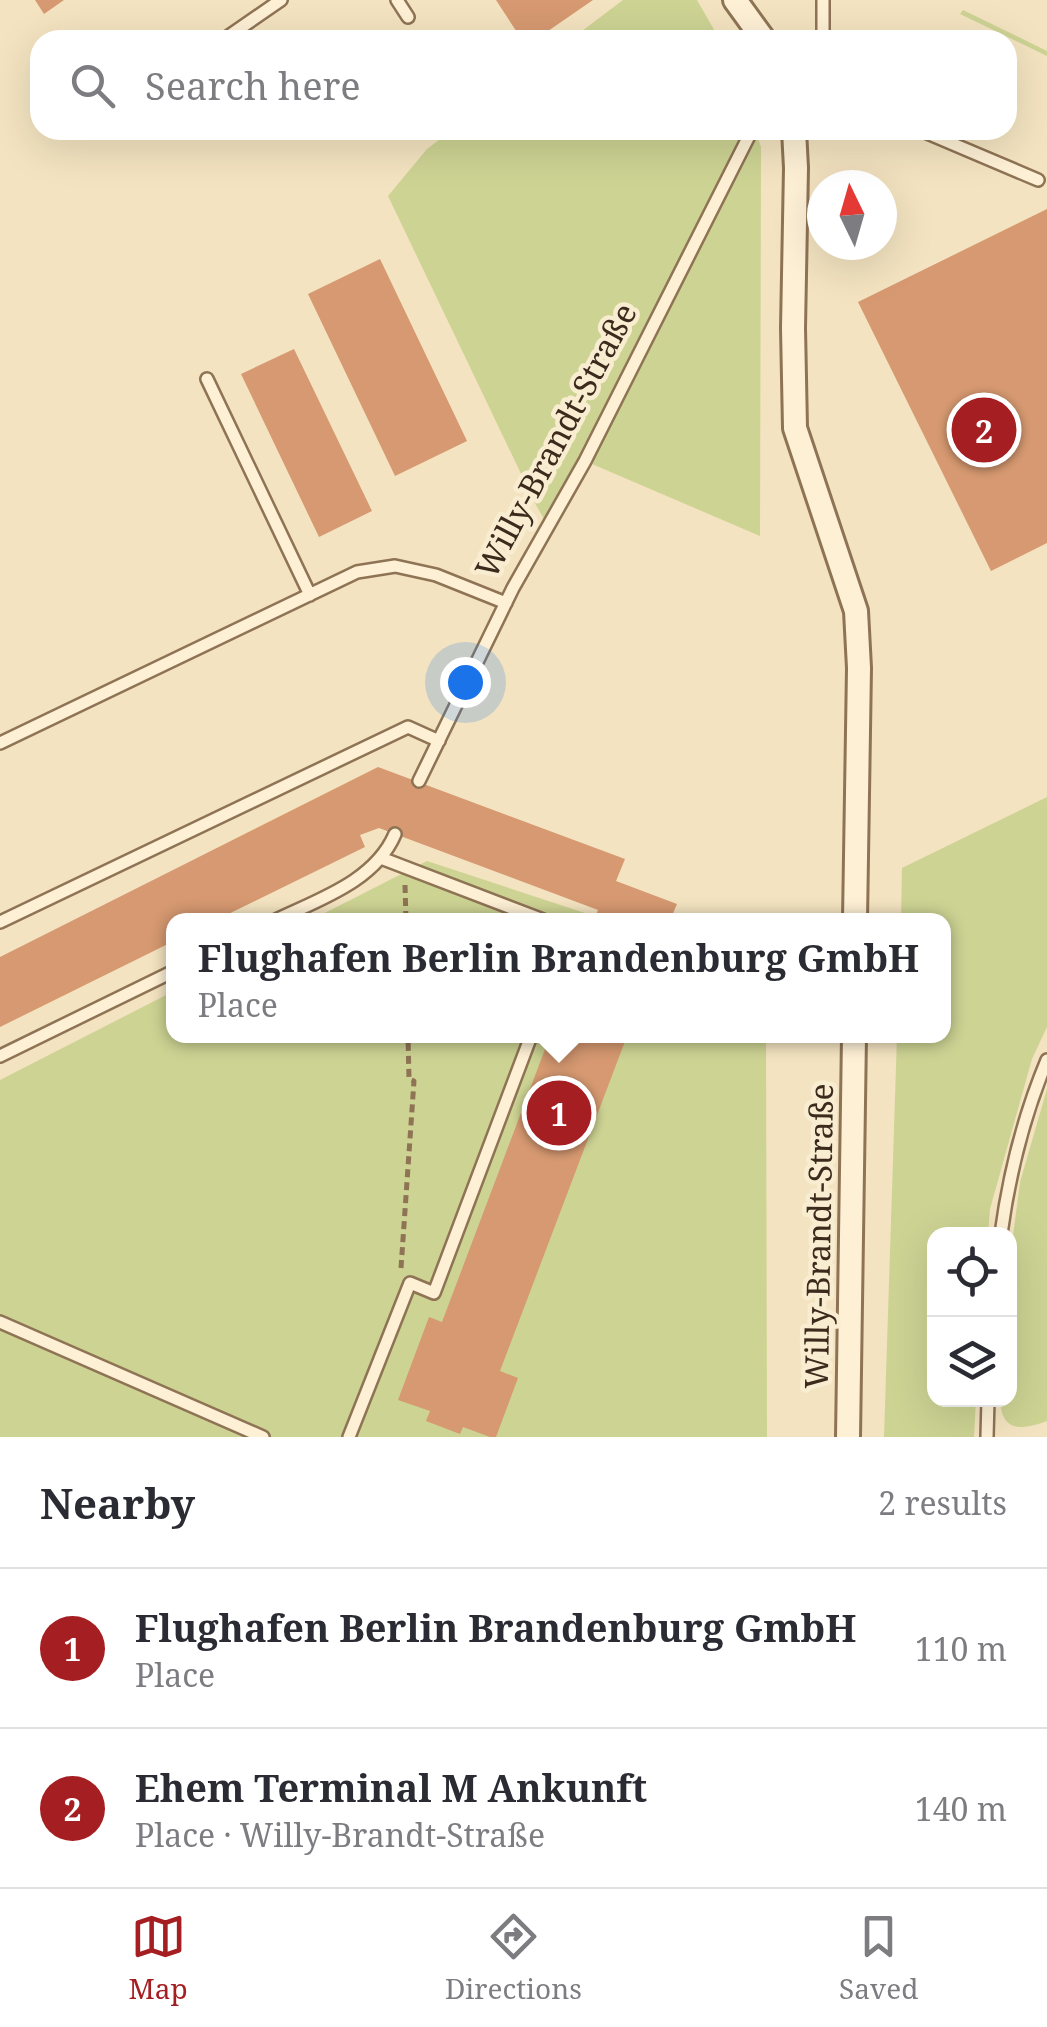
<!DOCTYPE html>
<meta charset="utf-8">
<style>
:root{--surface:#fff;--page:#f7f7f7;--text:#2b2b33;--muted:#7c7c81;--line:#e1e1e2;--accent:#a51e22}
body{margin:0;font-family:"Noto Serif",serif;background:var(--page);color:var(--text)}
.controls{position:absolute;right:30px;bottom:30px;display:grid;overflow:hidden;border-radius:20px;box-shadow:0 10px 40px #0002}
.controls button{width:90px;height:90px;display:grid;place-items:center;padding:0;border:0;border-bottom:2px solid var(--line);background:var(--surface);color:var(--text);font:50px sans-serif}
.compass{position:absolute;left:807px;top:170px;width:90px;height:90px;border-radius:50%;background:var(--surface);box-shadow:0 10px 40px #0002;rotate:355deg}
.you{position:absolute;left:465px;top:682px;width:35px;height:35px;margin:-25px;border:8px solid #fff;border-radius:50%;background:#1a73e8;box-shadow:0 0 0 15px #1a73e833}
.badge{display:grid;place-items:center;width:65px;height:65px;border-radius:50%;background:var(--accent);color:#fff;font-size:32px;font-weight:700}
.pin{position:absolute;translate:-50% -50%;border:5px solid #fff;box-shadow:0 2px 10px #0006}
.popup{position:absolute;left:166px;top:913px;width:785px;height:130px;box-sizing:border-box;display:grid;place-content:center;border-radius:20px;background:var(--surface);filter:drop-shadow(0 2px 8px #0005);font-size:32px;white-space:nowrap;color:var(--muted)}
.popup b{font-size:38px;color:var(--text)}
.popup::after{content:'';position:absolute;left:50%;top:100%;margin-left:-20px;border:20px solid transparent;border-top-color:var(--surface)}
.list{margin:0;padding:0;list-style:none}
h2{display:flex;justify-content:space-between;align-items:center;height:130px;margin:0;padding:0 40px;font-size:42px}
h2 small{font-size:32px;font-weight:400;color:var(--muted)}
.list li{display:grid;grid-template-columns:65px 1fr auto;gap:30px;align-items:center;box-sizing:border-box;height:160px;padding:0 40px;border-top:2px solid var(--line)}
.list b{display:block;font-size:38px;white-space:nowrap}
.list p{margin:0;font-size:32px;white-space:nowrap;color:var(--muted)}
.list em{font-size:32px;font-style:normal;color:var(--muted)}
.icon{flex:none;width:55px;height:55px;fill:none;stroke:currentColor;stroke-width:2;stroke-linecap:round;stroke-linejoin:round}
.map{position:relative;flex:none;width:1047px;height:1437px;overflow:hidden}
.search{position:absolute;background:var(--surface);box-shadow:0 10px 40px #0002;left:30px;right:30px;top:30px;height:110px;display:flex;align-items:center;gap:25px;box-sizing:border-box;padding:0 35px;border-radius:30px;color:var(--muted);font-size:38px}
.sheet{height:450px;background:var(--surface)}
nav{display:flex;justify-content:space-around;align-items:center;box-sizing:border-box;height:140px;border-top:2px solid var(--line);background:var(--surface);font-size:28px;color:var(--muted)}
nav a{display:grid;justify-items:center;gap:5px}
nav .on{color:var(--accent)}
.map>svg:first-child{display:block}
.green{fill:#cdd393}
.building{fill:#d69971}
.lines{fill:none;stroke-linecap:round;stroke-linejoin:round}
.service-casing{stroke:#8f7355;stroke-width:16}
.minor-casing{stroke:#8f7355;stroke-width:28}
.path{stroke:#8f7355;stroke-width:5;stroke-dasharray:8 5;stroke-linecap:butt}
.service{stroke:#fdf0d5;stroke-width:11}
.minor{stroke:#fdf0d5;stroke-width:22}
.labels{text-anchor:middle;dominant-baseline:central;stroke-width:9;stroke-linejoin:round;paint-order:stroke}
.street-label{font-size:32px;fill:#3c2b1c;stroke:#f9edd1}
</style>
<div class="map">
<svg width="1047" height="1437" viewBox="0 0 1047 1437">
<rect width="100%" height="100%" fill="#f3e3c0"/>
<!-- green -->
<path class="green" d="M623 0H697L720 40H570Z
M963 10 1047 51V56L960 14Z
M452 130H755L761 147 760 536 585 461 548 526 536 505 388 196 427 149Z
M1047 797V1027L1032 1059 990 1209 988 1234H934V1400H976L974 1437H884L897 1036H944V920H901L902 868Z
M427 861 606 920H311Z
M174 991V1036H766L767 1437H0V1080Z
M1047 1089V1421C1022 1430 1002 1433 1000 1400H1010V1259L1020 1182Z"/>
<!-- building -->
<path class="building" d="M35 0H64L44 14Z
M496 0H593L535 40H522Z
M1047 209V543L991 571 858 302Z
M380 259 467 441 395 476 308 294Z
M294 349 372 511 319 537 241 374Z
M378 767 625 859 616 881 677 904 670 920H594L598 910 379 828 360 835 365 847 216 920H174V941L0 1027V957Z
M550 1036H627L500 1371 518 1378 496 1437H490L463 1427 460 1434 426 1421 430 1411 398 1400 429 1317 442 1322Z"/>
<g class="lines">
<defs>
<path id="service" d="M397 0 408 17
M223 40 281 0
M823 40V0
M920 130 1038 180
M207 379 310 595
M0 743 357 572 395 566 436 575 506 603
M419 781 513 588 585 461 752 130
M381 858 543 920
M276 920C320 899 375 881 395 834
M0 922 408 727 439 741
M0 1056 174 971
M1001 1234C1009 1175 1024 1115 1047 1060
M0 1322 263 1437
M349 1437 410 1283 434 1293 531 1036
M987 1437 988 1400"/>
<path id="minor" d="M735 0 764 40
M794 130 796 168 793 328 795 428 856 611 859 668 855 920
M848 1437 854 1036"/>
</defs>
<!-- service casing -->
<use href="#service" class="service-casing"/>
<!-- minor casing -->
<use href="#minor" class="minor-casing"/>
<!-- path -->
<path class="path" d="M405 885 406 920
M401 1268 414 1081 409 1079 408 1036"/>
<!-- service -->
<use href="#service" class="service"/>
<!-- minor -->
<use href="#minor" class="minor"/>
</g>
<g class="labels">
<!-- street labels -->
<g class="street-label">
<text transform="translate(555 440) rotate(-62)">Willy-Brandt-Straße</text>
<text transform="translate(818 1236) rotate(-89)">Willy-Brandt-Straße</text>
</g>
</g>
</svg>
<div class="controls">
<button><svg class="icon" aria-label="locate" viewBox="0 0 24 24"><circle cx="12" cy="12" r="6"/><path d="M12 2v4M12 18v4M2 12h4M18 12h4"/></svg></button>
<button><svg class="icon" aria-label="layers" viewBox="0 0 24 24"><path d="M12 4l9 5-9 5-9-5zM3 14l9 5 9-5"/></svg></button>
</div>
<svg class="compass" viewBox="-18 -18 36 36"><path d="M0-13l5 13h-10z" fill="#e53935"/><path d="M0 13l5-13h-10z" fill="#7c7c81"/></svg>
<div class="you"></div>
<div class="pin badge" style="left:559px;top:1113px">1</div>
<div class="popup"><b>Flughafen Berlin Brandenburg GmbH</b>Place</div>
<div class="pin badge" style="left:984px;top:430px">2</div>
<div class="search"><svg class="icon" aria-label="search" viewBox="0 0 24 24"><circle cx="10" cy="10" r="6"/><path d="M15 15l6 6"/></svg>Search here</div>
</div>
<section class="sheet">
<h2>Nearby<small>2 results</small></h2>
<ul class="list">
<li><span class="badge">1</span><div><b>Flughafen Berlin Brandenburg GmbH</b><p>Place</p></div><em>110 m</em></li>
<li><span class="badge">2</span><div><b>Ehem Terminal M Ankunft</b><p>Place · Willy-Brandt-Straße</p></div><em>140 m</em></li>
</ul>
</section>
<nav>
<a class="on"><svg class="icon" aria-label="map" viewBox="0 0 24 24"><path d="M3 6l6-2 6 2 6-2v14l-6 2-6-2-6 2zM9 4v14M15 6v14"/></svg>Map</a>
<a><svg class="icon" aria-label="directions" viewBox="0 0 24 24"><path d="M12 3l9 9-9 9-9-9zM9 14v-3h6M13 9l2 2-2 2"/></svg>Directions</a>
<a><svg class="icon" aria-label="saved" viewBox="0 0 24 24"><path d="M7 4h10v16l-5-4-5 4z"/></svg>Saved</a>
</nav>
